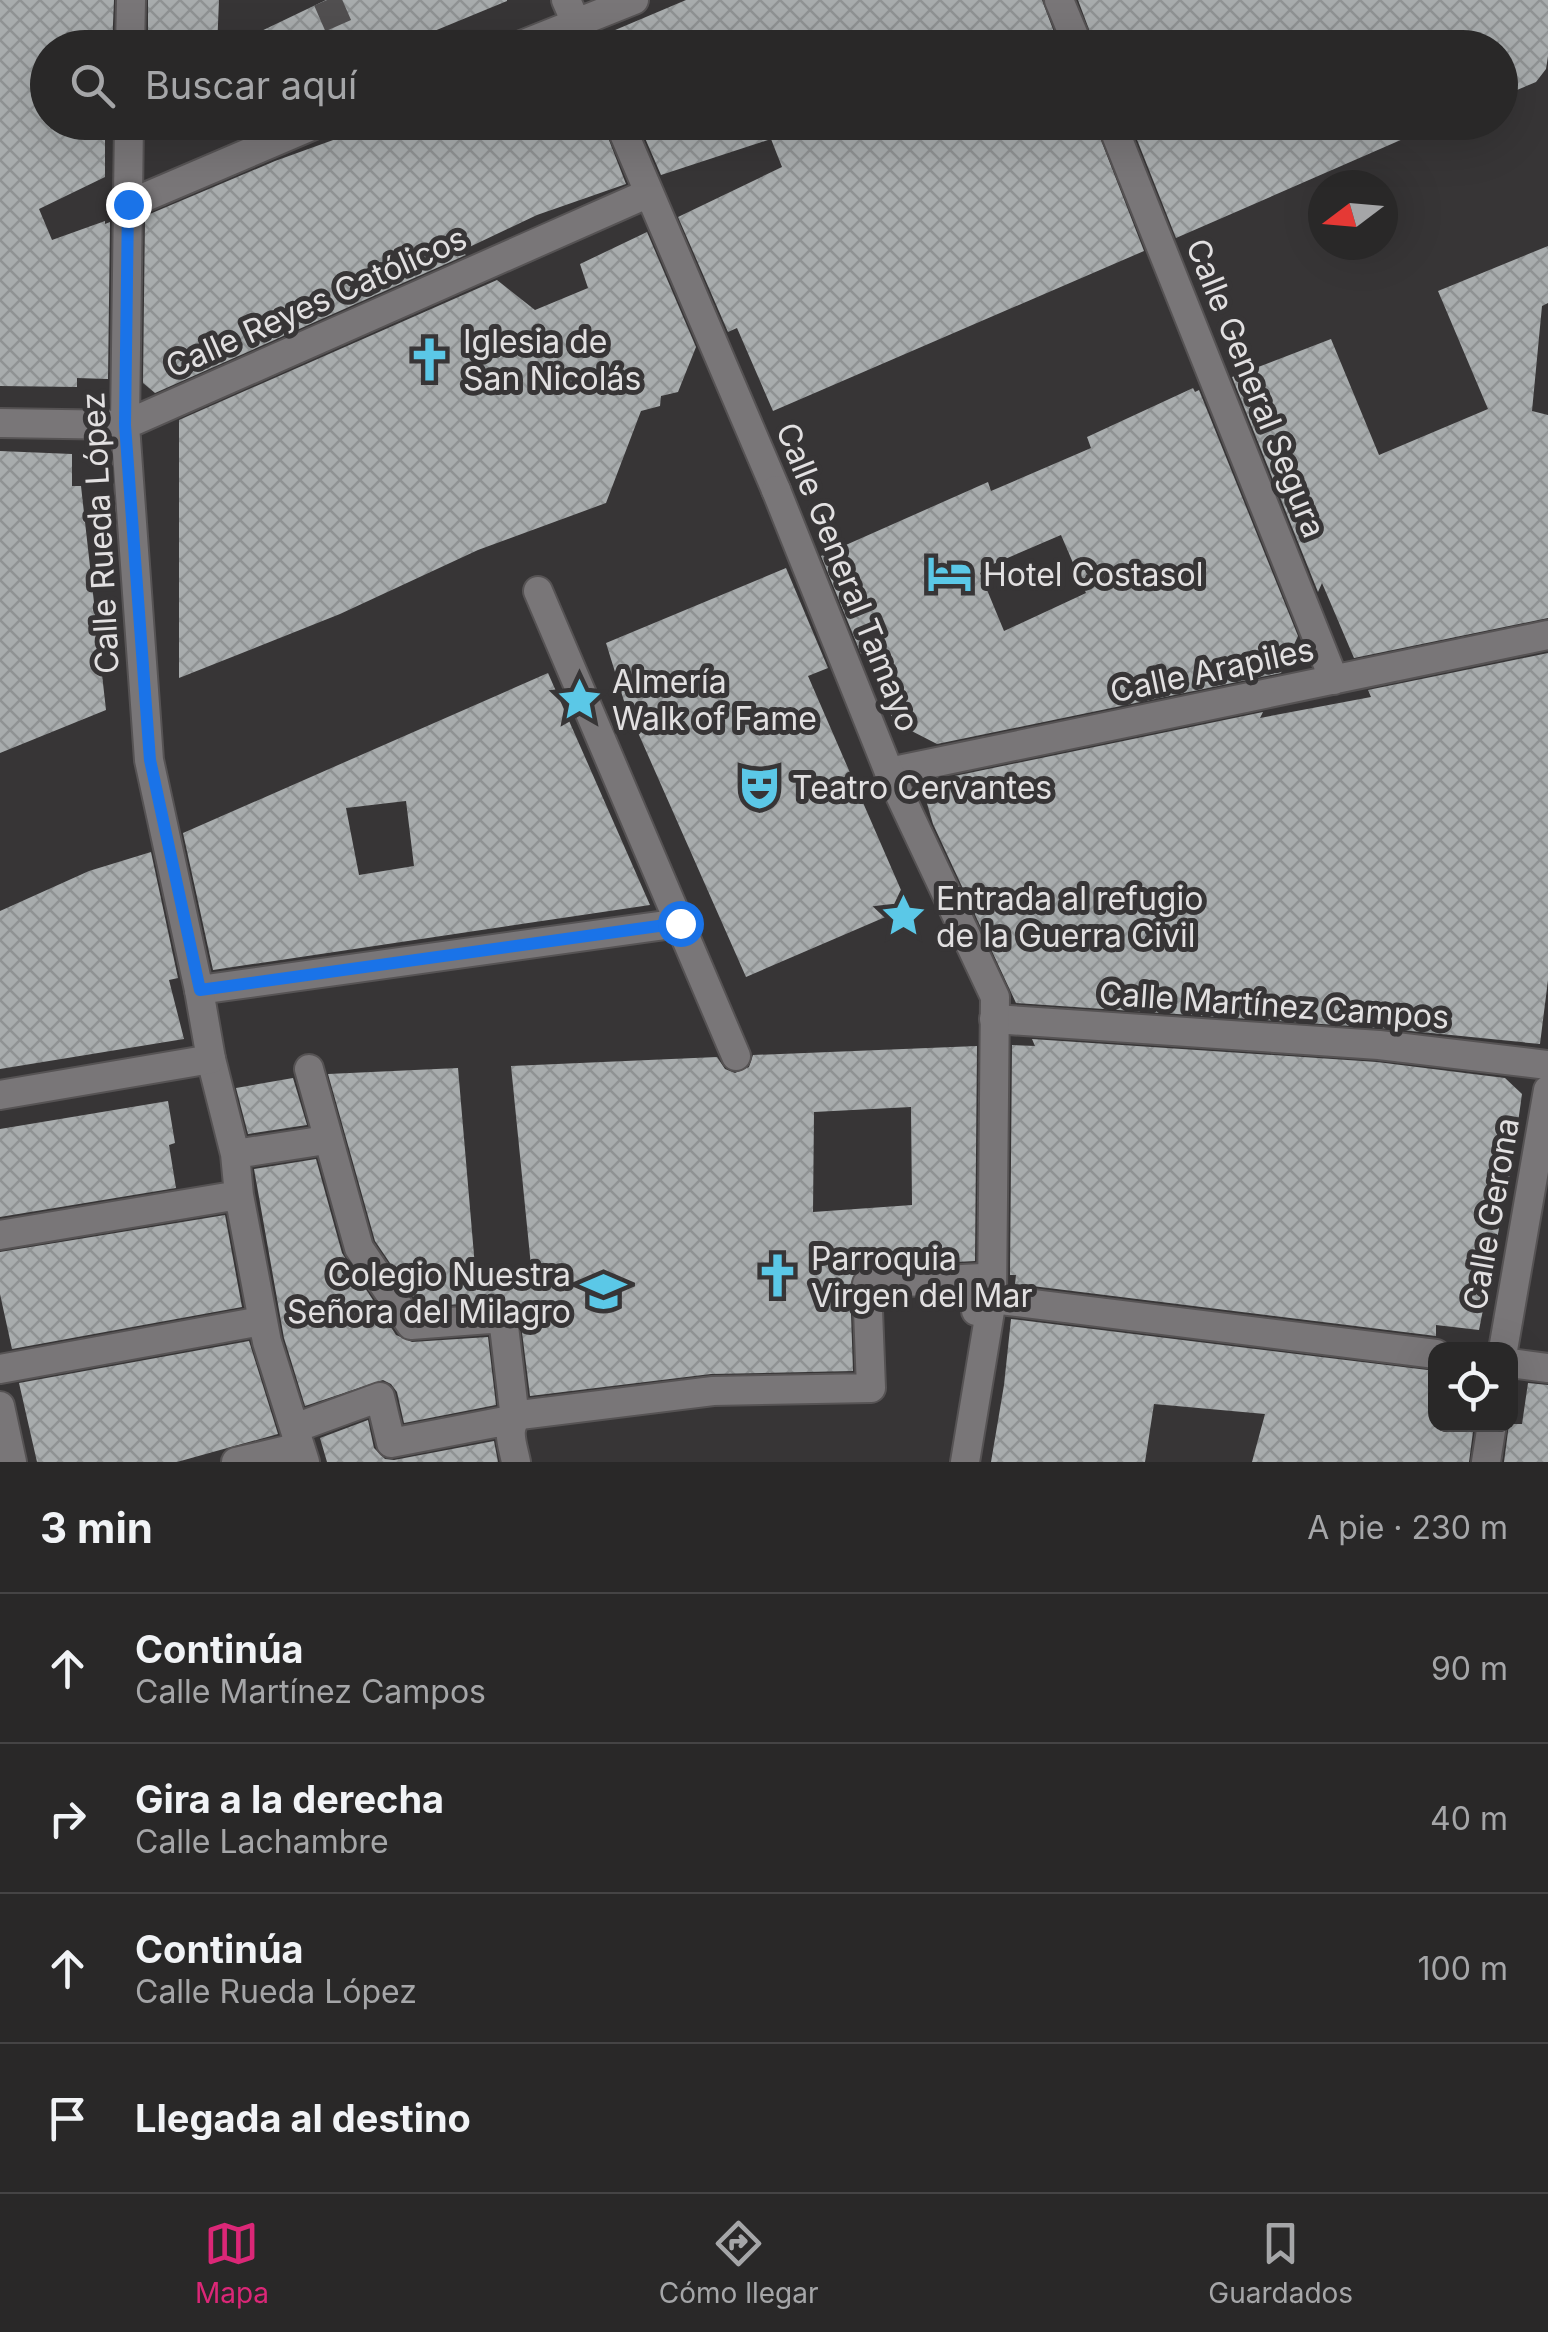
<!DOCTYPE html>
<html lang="es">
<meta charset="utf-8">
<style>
:root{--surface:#292828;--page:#313030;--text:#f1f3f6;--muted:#a5a6a8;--line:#454445;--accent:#db2777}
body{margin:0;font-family:Inter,sans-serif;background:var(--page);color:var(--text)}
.controls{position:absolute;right:30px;bottom:30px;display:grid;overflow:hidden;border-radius:20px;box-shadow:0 10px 40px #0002}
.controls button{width:90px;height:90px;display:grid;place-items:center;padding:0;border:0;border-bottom:2px solid var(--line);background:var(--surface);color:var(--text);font:50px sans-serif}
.compass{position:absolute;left:1308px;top:170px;width:90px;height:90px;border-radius:50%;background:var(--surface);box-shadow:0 10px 40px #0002;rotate:254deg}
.stop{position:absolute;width:30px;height:30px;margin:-22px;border:8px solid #1a73e8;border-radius:50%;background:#fff}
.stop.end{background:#1a73e8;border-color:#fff;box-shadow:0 2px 10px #0008}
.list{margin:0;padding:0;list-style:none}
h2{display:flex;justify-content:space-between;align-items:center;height:130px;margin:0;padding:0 40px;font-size:42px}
h2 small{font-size:32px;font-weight:400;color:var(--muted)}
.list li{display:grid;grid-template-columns:65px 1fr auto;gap:30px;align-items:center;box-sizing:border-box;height:150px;padding:0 40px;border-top:2px solid var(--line)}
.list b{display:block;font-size:38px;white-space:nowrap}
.list p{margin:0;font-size:32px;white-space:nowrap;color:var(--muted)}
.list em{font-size:32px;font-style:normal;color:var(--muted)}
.icon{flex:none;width:55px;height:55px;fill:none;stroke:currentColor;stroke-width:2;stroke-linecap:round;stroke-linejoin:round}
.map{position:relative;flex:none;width:1548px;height:1462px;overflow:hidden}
.search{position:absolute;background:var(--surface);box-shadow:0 10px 40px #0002;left:30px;right:30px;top:30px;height:110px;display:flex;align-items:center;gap:25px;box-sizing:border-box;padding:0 35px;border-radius:55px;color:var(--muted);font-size:38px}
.sheet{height:730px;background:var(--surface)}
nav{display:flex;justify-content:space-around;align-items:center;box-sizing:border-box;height:140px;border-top:2px solid var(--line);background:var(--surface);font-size:28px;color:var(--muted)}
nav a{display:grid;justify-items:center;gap:5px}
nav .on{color:var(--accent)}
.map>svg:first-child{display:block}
.building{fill:url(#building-cross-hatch);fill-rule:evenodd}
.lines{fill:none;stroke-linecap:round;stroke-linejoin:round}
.pedestrian-tunnel{stroke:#514f50;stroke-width:28;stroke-dasharray:28 14;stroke-linecap:butt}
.pedestrian-casing{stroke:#565354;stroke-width:32}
.minor-casing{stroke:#565354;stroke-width:32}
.tertiary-casing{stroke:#565354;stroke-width:32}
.pedestrian{stroke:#797678;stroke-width:28}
.minor{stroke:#797678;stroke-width:28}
.tertiary{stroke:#797678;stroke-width:28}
.route{stroke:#1a73e8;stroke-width:12}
.labels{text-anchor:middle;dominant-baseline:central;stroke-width:10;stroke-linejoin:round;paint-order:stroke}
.street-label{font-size:32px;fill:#e2e0e1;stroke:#373536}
.poi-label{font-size:32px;fill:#e2e0e1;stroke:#373536;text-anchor:start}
</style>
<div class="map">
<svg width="1548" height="1462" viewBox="0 0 1548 1462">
<defs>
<pattern id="building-cross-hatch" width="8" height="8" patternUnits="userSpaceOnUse" patternTransform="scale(2.5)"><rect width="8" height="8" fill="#a8acad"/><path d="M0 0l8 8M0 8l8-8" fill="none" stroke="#8f9293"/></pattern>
</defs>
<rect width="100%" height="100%" fill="#373536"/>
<!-- building -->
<path class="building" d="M0 0H114L112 48H48V122H105V177L39 209 52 240 105 221V224L110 222 108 379 77 378V387L0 386Z
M148 0H219L217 48H148Z
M326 0H507V1L393 48H226Z
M686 0H1042L1060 48H604L601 36Z
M1078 0H1548V56L1546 69 1536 82 1500 97V48H1096Z
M383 122H602L626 184 537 215 461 251 466 255 155 393 143 383 145 216 275 161Z
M638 122H1094L1144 251 773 411 737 328 728 332 678 217 782 167 771 139 661 175Z
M1130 122H1442L1176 238Z
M647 232 696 347 678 392 661 396 660 406 641 411 606 503 478 550 340 614 179 678V420L497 280 535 310 588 288 580 264Z
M1548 246V303L1542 306 1532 411 1548 415V618L1354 658 1322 583 1318 592 1232 377 1331 339 1379 455 1488 409 1438 291Z
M1193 388 1195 392 1199 390 1298 636 1281 673 937 744 894 722 864 652 861 654 821 556 988 482 991 491 1091 448 1087 437ZM1061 535 1086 593 1004 631 980 573 985 570 984 568Z
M0 451 72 454V486H81L106 710 0 753Z
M786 568 828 668 808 676 904 897V909L746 977 624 701 606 643Z
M1548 653V980L1540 1044 1381 1028 1016 1003 933 824 921 783 1263 712 1260 718 1371 697 1368 690Z
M548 673 650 905 213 970 183 833ZM406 801 414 866 359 875 346 808Z
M151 852 178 978 169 980 184 1039 0 1069V911L89 871Z
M1032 1039 1377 1062 1505 1078 1522 1094 1513 1158 1479 1330 1436 1325V1336L1015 1284 1016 1275H1010L1012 1045 1035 1046Z
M977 1046 975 1261 866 1267 857 1270 850 1285 853 1371 711 1374 530 1396 520 1316 516 1307 502 1301 420 1307 375 1241 328 1074 458 1068 477 1290 533 1286 511 1066 717 1057 725 1069 735 1073 749 1067 753 1055ZM911 1107 912 1205 813 1212 814 1112Z
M293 1078 307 1125 248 1134 236 1088Z
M168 1101 175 1143 169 1145 176 1188 0 1217V1129Z
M316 1159 342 1253 396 1335 412 1342 488 1337 496 1405 404 1423 397 1392 391 1384 383 1380 305 1406 284 1338 254 1169Z
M225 1215 242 1307 12 1349 0 1294V1252Z
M1011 1319 1436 1371V1424H1474L1469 1462H1252L1265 1414 1154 1404 1145 1462H991L1004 1385Z
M249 1341 278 1434 177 1462H37L19 1383Z
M1528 1383 1548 1385V1462H1504L1509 1424H1522Z
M368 1420 374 1448 385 1459 394 1460 494 1441 498 1462H327L320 1438Z"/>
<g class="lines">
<!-- pedestrian-tunnel -->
<path class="pedestrian-tunnel" d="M327 0 348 48"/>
<defs>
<path id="pedestrian" d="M0 423 125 425
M538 591 736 1056
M199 990 680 923
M211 1059 235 1154 239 1195 267 1342 305 1462
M235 1154 326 1140
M0 1235 239 1195
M0 1369 262 1321
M0 1406 12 1462
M295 1428 380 1397 391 1443 515 1419 503 1318 411 1325 359 1248 309 1069
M236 1462 300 1447
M516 1462C513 1446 504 1426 520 1415L713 1391 871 1388 867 1284 982 1278 976 1311"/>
<path id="minor" d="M566 0 587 48
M1059 0 1079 48
M130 48 131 0
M514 48 634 0
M619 122 776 490
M1111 122 1334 680
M129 204 321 122
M125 425 649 193
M889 772 1548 635
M994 1019 1379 1045 1548 1065
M0 1095 211 1059 199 990 149 760 125 425 129 122
M992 1299 1436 1354
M1510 1363 1548 1368"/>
<path id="tertiary" d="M776 490 889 772 995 997 992 1299 965 1462
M1503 1350 1548 1090
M1486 1462 1492 1424"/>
</defs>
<!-- pedestrian casing -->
<use href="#pedestrian" class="pedestrian-casing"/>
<!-- minor casing -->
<use href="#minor" class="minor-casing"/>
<!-- tertiary casing -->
<use href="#tertiary" class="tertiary-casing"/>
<!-- pedestrian -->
<use href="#pedestrian" class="pedestrian"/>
<!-- minor -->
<use href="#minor" class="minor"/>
<!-- tertiary -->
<use href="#tertiary" class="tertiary"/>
</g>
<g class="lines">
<!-- route -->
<path class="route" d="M128 204 125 425 150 760 200 990 680 923"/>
</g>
<!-- icons -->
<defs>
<symbol id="church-bare" viewBox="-9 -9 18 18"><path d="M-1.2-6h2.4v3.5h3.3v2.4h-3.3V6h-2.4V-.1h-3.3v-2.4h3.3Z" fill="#5bc8e7" stroke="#373536" stroke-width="2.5" paint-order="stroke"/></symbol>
<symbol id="hotel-bare" viewBox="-9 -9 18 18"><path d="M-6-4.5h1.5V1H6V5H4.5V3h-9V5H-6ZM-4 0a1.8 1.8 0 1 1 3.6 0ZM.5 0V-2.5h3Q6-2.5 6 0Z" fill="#5bc8e7" stroke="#373536" stroke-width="2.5" paint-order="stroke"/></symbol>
<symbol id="sight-bare" viewBox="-9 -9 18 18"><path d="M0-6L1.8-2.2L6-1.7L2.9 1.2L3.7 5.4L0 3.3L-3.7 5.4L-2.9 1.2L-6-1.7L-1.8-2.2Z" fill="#5bc8e7" stroke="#373536" stroke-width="2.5" paint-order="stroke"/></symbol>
<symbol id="theatre-bare" viewBox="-9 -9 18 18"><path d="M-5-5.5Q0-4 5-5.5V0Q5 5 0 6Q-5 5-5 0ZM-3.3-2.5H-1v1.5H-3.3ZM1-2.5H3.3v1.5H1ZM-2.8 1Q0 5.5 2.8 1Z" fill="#5bc8e7" stroke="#373536" stroke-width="2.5" paint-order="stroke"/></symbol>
<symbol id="school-bare" viewBox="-9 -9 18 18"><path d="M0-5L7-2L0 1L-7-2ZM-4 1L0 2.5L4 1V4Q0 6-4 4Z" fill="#5bc8e7" stroke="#373536" stroke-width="2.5" paint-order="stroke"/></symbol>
</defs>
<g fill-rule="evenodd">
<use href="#church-bare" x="398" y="328" width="63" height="63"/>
<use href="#hotel-bare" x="918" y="542" width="63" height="63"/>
<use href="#sight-bare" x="548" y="668" width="63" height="63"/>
<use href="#theatre-bare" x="728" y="756" width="63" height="63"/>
<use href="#sight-bare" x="872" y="884" width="63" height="63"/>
<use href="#church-bare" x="746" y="1244" width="63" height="63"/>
<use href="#school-bare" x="572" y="1260" width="63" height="63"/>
</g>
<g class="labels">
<!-- street labels -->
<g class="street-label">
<text transform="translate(316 302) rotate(-24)">Calle Reyes Católicos</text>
<text transform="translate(1256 388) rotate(68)">Calle General Segura</text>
<text transform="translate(100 533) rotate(-93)">Calle Rueda López</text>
<text transform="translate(848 577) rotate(68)">Calle General Tamayo</text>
<text transform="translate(1212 670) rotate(-12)">Calle Arapiles</text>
<text transform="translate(1274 1005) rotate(4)">Calle Martínez Campos</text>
<text transform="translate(1491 1214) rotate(-80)">Calle Gerona</text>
</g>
<!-- poi labels -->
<g class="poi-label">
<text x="463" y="341">Iglesia de<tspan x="463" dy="37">San Nicolás</tspan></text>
<text x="983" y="574">Hotel Costasol</text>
<text x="612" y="681">Almería<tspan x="612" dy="37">Walk of Fame</tspan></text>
<text x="792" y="787">Teatro Cervantes</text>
<text x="936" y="898">Entrada al refugio<tspan x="936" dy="37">de la Guerra Civil</tspan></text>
<text x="811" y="1258">Parroquia<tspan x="811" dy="37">Virgen del Mar</tspan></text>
<text x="571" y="1274" text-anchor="end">Colegio Nuestra<tspan x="571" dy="37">Señora del Milagro</tspan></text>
</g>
</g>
</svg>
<div class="controls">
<button><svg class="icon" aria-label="locate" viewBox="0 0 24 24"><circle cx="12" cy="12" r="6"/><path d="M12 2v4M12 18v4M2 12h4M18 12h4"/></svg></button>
</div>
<svg class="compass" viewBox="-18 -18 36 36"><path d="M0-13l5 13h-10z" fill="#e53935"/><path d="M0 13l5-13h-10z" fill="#a5a6a8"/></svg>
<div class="stop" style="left:680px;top:923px"></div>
<div class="stop end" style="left:128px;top:204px"></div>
<div class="search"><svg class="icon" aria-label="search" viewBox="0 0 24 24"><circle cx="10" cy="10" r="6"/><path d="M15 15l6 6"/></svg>Buscar aquí</div>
</div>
<section class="sheet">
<h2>3 min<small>A pie · 230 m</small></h2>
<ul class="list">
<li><svg class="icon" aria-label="ahead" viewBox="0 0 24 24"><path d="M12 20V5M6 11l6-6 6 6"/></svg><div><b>Continúa</b><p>Calle Martínez Campos</p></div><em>90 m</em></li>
<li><svg class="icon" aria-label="right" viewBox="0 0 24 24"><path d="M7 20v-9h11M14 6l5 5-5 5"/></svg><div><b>Gira a la derecha</b><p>Calle Lachambre</p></div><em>40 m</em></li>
<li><svg class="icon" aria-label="ahead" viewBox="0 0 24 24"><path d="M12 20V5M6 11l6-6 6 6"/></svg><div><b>Continúa</b><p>Calle Rueda López</p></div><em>100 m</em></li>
<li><svg class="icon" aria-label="arrive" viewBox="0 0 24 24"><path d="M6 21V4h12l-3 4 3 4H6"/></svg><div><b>Llegada al destino</b></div></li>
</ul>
</section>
<nav>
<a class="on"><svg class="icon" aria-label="map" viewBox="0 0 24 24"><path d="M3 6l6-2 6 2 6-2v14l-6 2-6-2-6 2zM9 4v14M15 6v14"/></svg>Mapa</a>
<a><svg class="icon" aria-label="directions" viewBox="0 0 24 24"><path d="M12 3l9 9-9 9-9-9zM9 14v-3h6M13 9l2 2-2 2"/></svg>Cómo llegar</a>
<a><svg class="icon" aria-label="saved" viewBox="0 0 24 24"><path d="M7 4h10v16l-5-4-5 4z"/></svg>Guardados</a>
</nav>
